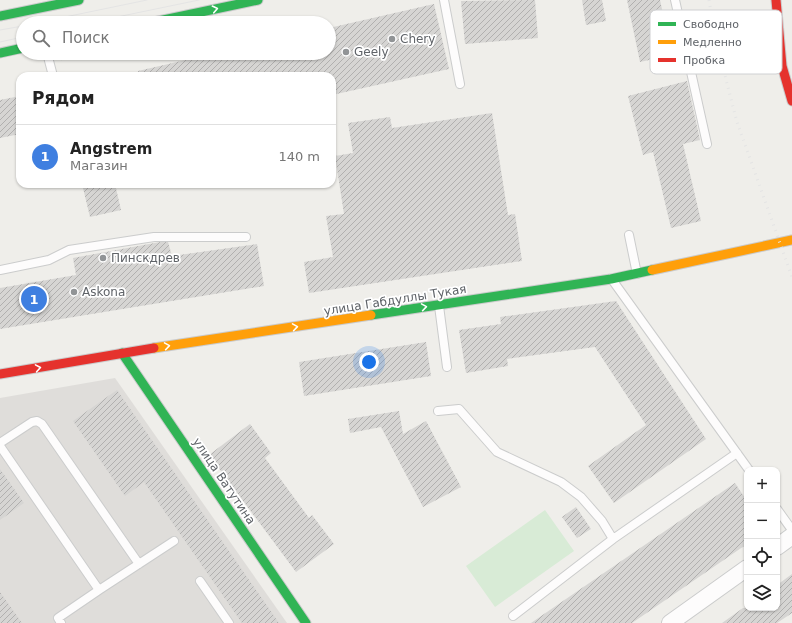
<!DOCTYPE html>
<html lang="ru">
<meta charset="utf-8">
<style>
:root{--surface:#fff;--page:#f6f6f6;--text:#222;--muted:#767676;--line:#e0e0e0;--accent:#d93025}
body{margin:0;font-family:"DejaVu Sans",sans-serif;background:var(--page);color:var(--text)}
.controls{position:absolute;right:12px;bottom:12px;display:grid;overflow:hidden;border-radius:8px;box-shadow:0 1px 3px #0004}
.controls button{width:36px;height:36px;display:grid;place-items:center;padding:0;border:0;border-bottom:1px solid var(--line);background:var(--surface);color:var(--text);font:20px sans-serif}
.you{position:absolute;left:369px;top:362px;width:14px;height:14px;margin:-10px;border:3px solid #fff;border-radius:50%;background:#1a73e8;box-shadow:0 0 0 6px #1a73e833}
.badge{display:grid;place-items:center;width:26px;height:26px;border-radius:50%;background:var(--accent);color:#fff;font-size:13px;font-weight:700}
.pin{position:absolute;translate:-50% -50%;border:2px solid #fff;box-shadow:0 1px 4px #0006}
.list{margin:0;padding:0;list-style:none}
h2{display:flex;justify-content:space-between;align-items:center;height:52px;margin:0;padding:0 16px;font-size:17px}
h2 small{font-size:13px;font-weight:400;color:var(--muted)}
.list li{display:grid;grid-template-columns:26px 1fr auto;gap:12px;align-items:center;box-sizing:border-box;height:64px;padding:0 16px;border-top:1px solid var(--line)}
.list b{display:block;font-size:15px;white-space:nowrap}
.list p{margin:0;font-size:13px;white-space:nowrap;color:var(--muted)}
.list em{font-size:13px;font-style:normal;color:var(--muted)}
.icon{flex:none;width:22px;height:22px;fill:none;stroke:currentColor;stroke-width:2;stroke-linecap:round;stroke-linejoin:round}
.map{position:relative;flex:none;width:792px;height:623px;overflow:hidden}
.search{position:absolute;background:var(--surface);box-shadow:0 1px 3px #0004;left:16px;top:16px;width:320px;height:44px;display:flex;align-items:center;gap:10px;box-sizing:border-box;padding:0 14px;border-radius:22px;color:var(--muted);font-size:15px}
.panel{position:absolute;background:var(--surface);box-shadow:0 1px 3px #0004;left:16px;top:72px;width:320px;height:116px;border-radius:12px}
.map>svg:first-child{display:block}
.industrial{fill:#dfddda}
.pitch{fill:#d8ebd6}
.building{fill:url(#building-hatch)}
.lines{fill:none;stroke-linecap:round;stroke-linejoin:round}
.lane-casing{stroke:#cbcccc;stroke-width:10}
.street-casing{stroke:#cbcccc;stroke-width:18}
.fast-casing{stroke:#cacacb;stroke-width:11}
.slow-casing{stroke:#cacacb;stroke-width:11}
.jam-casing{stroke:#cacacb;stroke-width:11}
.path{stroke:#cacfcc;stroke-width:2.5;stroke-dasharray:4 2;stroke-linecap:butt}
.lane{stroke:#fdfcfc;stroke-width:8}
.street{stroke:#fdfcfc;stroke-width:16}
.fast{stroke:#30b455;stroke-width:9}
.slow{stroke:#ff9f0a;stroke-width:9}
.jam{stroke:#e5322d;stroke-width:9}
.tram{stroke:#e4e4e4;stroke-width:1}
.rail{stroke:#e4e4e4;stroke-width:3;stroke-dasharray:1 5;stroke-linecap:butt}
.oneway{stroke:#fff}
.poi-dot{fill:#919496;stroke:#fff;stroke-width:1.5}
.labels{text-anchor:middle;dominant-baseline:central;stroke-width:3.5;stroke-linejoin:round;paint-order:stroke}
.poi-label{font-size:12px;fill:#5f6368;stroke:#fff;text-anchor:start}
.street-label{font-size:12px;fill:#5f6368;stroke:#fff}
.key{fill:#fff;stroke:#cfd0d2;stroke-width:1}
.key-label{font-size:11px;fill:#5f6368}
</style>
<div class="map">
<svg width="792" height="623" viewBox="0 0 792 623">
<defs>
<pattern id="building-hatch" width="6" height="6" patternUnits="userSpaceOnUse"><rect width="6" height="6" fill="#d6d5d3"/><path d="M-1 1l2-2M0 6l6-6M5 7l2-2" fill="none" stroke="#b1b0af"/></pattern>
</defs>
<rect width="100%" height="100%" fill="#efeeea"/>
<!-- industrial -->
<path class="industrial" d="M115 378 287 623H0V398Z"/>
<!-- pitch -->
<path class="pitch" d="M545 510 574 551 495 607 466 566Z"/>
<!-- building -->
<path class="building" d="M535 0 538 38 465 44 461 1Z
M582 0H602L606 21 586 25Z
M627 0H660L672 55 640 62Z
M434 4 449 69 332 95V76H139L138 71 216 53H329V28Z
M687 81 700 140 683 144 701 221 671 228 653 152 643 155 628 96Z
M20 96V134L0 138V100Z
M492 113 508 215 515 214 522 261 309 293 304 262 333 257 326 216 344 214 335 156 353 153 348 123 390 117 392 128Z
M82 184H115L121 210 90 217Z
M160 242H168L172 256 257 244 264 286 0 329V288L76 275 73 258Z
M616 301 706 439 614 503 588 466 646 425 595 347 507 359 508 366 466 373 459 330 501 324 500 317Z
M426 342 431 376 304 396 299 362Z
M117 390 279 623H242L144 482 125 496 73 421Z
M399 411 403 434 426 421 461 487 423 507 381 427 350 433 348 419Z
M250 424 271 453 265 458 309 518 312 515 334 544 296 572 209 455Z
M0 469 24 503 0 520Z
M735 483 747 501V544L632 623H531Z
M576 507 591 529 577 538 562 517Z
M792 574V613L777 623H722L743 608H777V585Z
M0 592 22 623H0Z"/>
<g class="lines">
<defs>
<path id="lane" d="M444 0 460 84
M675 0 707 144
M47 53 53 76
M629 235 637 274
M0 270 49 260 69 250 154 237H246
M613 281 749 470
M439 306 447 367
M438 411 459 409 497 452 561 482 581 497 602 521 613 539
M0 443 32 422 37 421 42 424 139 564
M0 446 99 590 58 618 61 623
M777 509 792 530
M200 581 229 623
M99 590 174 541
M513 616 613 539 737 453"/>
<path id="street" d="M777 547 792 536
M670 623 747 568"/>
<path id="fast" d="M0 16 79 0
M149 23 258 0
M0 53 23 48
M371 315 611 279 652 270
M122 353 306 623"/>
<path id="slow" d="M652 270 792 240
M154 348 371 315"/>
<path id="jam" d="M776 0 782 66 792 101
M0 374 154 348"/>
</defs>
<!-- lane casing -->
<use href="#lane" class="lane-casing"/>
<!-- street casing -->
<use href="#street" class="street-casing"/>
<!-- fast casing -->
<use href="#fast" class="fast-casing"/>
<!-- slow casing -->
<use href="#slow" class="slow-casing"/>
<!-- jam casing -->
<use href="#jam" class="jam-casing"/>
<!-- path -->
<path class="path" d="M61 59 78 54"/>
<!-- lane -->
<use href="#lane" class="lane"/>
<!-- street -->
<use href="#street" class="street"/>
<!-- fast -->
<use href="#fast" class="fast"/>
<!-- slow -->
<use href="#slow" class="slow"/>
<!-- jam -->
<use href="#jam" class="jam"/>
<!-- tram -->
<path class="tram" d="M36 23 147 0
M88 23 199 0
M0 30 23 26
M0 42 23 37"/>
<!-- rail -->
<path class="rail" d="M709 0 716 41 737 122 792 277"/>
</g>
<!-- one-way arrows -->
<defs><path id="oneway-chevron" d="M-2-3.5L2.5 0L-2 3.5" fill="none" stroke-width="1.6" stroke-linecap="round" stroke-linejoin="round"/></defs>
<g class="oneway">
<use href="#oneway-chevron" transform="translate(215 9) rotate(-12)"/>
<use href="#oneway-chevron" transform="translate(424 307) rotate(-9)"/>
<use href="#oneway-chevron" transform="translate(295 327) rotate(-9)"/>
<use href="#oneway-chevron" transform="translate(167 346) rotate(-9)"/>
<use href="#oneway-chevron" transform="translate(38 368) rotate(-10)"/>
</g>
<!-- markers -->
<g class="poi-dot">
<circle cx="392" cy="39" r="4"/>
<circle cx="346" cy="52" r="4"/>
<circle cx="103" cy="258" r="4"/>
<circle cx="74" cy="292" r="4"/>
</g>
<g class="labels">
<!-- poi labels -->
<g class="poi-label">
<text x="400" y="39">Chery</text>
<text x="354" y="52">Geely</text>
<text x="111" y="258">Пинскдрев</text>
<text x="82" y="292">Askona</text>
</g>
<!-- street labels -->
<g class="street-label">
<text transform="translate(395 300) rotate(-9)">улица Габдуллы Тукая</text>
<text transform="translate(224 481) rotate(56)">улица Ватутина</text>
</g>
</g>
<!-- legend -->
<rect x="650" y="10" width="132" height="64" rx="6" class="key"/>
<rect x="658" y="22" width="18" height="4" fill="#30b455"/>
<rect x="658" y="40" width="18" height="4" fill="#ff9f0a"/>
<rect x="658" y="58" width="18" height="4" fill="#e5322d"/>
<g class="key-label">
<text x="683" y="28">Свободно</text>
<text x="683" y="46">Медленно</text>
<text x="683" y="64">Пробка</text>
</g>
</svg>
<div class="controls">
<button>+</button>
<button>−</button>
<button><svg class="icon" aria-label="locate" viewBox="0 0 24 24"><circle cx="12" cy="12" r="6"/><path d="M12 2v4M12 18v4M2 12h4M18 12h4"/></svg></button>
<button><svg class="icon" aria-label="layers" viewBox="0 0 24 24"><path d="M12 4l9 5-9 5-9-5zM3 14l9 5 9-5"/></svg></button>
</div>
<div class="you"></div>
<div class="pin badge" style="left:34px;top:299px;background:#3f7fe0">1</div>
<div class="search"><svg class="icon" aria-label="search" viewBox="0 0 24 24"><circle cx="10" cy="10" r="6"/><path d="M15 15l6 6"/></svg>Поиск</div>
<section class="panel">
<h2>Рядом<small></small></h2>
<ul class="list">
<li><span class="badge" style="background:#3f7fe0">1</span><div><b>Angstrem</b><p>Магазин</p></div><em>140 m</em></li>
</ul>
</section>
</div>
